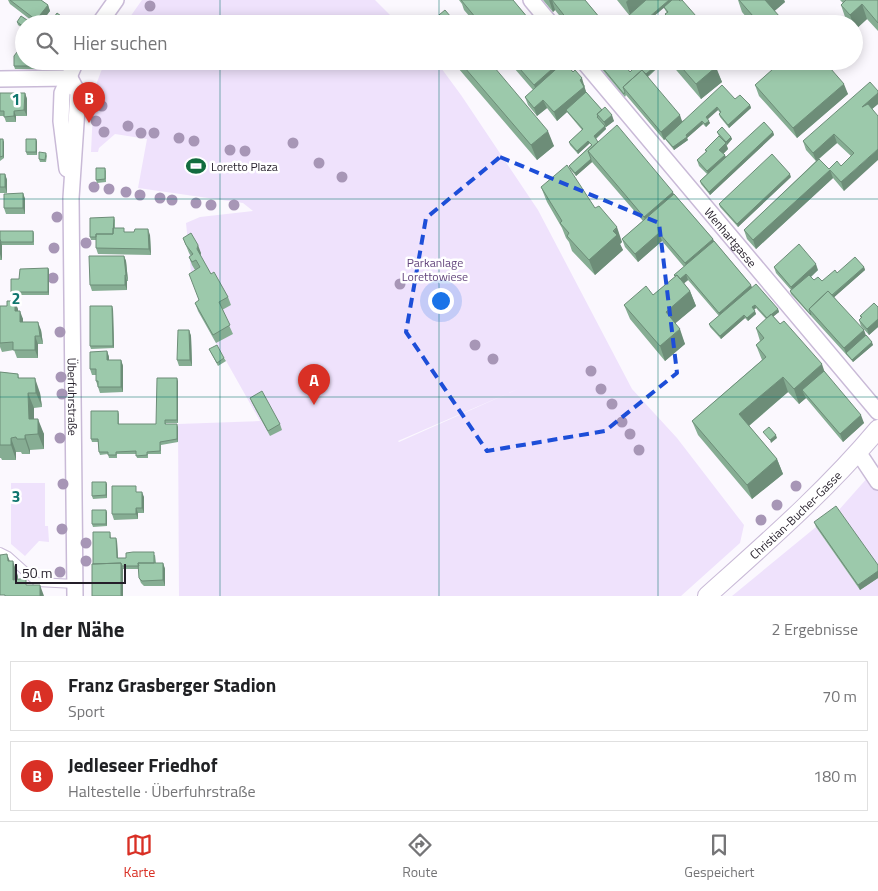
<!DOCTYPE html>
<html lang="de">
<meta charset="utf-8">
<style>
:root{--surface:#fff;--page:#f6f6f6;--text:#202124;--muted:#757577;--line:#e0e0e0;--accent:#d93025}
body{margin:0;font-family:"Titillium Web",sans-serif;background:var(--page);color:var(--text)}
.scale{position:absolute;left:15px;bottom:12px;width:111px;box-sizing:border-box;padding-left:5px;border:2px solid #241e29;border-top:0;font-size:14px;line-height:18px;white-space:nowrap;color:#241e29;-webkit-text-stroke:4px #fff;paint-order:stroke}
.you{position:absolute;left:440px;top:300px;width:18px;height:18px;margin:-12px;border:4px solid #fff;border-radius:50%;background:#1a73e8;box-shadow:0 0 0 8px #1a73e833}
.badge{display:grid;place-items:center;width:32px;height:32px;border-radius:50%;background:var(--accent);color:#fff;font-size:16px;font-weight:700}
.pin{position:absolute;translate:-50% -41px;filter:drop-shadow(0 1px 2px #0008)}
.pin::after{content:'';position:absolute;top:26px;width:18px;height:15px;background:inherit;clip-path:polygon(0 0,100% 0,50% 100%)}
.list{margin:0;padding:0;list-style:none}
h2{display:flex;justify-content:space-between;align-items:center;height:65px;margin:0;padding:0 20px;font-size:21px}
h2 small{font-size:16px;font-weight:400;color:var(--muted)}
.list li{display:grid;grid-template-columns:32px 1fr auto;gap:15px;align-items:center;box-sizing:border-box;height:70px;margin:0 10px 10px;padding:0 10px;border:1px solid var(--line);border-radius:0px}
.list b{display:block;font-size:19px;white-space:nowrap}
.list p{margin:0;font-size:16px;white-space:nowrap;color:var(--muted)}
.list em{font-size:16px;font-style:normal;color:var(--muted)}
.icon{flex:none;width:28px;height:28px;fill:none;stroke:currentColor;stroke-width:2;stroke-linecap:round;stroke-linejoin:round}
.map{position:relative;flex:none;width:878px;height:596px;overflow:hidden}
.search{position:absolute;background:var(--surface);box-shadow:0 2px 12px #0003;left:15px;right:15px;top:15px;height:55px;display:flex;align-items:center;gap:12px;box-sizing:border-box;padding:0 18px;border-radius:28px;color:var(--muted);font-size:19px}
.sheet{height:225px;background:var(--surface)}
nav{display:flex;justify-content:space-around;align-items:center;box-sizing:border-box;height:70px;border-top:1px solid var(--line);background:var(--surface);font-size:14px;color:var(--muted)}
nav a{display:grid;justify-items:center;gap:2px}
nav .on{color:var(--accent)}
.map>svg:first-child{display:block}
.green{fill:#efe2fc;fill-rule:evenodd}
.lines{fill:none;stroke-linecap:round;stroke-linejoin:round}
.service-casing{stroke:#c9bad7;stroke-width:10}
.minor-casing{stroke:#c9bad7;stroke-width:18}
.tertiary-casing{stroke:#c9bad7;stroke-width:20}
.service{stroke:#fff;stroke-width:8}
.minor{stroke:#fff;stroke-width:15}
.tertiary{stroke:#fff;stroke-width:18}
.tree{fill:#a796b6}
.wall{fill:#86ad93;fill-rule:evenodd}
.shaded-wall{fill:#6d8d78}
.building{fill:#9cc9ab;stroke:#6d8d78}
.marked{fill:none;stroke:#1d4ed8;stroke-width:4;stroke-dasharray:10 6;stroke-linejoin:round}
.grid{fill:none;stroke:#0f766e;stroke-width:1;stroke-opacity:0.55}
.labels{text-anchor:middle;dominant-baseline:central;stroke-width:5;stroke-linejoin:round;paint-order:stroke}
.poi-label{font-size:12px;fill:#241e29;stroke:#fff;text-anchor:start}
.street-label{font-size:12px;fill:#241e29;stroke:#fff}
.park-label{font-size:12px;fill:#63457c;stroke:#fff}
.grid-label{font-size:16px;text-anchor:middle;font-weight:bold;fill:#0f766e;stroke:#fff;stroke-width:5;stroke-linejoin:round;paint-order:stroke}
</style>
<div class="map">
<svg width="878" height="596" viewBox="0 0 878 596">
<rect width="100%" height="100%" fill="#fbf8fe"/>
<!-- green -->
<path class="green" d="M142 0H375L399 24H125Z
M105 61H436L461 95 538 210 632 389 677 438 744 525 740 543 681 596H179L178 424 260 421 198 311 202 308 192 282 186 223 200 217 253 211 243 203 138 188 147 139 115 134 99 148 98 152H91L94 90ZM518 389 399 442 398 441Z
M869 476 878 491V568L838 511Z
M11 483H45V526H48L49 542 39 541 25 556 11 544Z
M816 527 860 590 878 578V596H732Z"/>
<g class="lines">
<defs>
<path id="service" d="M0 552 8 556 37 582 75 584"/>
<g id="minor">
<path d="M531 0 551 24"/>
<path d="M99 24 116 0"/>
<path id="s1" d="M583 61 878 412"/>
<path id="s2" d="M70 78 78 93 71 198 75 596"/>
<path d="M0 79 70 78"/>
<path d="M67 169 61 121 62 93 76 61"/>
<path d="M858 452 878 482"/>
</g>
<g id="tertiary">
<path id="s3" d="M707 596C766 543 827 490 878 429"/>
</g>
</defs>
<!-- service casing -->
<use href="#service" class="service-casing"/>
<!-- minor casing -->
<use href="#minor" class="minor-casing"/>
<!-- tertiary casing -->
<use href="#tertiary" class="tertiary-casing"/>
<!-- service -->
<use href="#service" class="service"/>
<!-- minor -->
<use href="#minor" class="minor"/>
<!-- tertiary -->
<use href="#tertiary" class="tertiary"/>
</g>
<!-- trees -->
<g class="tree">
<circle cx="150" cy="6" r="5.5"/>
<circle cx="102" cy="106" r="5.5"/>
<circle cx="96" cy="121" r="5.5"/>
<circle cx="128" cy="126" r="5.5"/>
<circle cx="104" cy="132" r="5.5"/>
<circle cx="141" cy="133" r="5.5"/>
<circle cx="154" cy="133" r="5.5"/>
<circle cx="179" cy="138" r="5.5"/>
<circle cx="194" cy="141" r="5.5"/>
<circle cx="293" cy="143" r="5.5"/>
<circle cx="230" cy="150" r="5.5"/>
<circle cx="245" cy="151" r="5.5"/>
<circle cx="319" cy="163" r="5.5"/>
<circle cx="342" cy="177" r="5.5"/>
<circle cx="94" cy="187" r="5.5"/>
<circle cx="109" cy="189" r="5.5"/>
<circle cx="126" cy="192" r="5.5"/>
<circle cx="140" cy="195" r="5.5"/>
<circle cx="160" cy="198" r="5.5"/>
<circle cx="172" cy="200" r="5.5"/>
<circle cx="196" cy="203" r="5.5"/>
<circle cx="211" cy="205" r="5.5"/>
<circle cx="234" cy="205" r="5.5"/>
<circle cx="57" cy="217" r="5.5"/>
<circle cx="86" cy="243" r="5.5"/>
<circle cx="54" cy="248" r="5.5"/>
<circle cx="53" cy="278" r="5.5"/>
<circle cx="400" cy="284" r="5.5"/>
<circle cx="60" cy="332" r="5.5"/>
<circle cx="475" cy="345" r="5.5"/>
<circle cx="493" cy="359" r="5.5"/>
<circle cx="591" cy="371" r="5.5"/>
<circle cx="61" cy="377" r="5.5"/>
<circle cx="601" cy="389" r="5.5"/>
<circle cx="62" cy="394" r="5.5"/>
<circle cx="612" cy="404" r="5.5"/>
<circle cx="622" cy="422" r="5.5"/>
<circle cx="630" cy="434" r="5.5"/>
<circle cx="60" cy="438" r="5.5"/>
<circle cx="639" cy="450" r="5.5"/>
<circle cx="63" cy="484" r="5.5"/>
<circle cx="796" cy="486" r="5.5"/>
<circle cx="777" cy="505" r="5.5"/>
<circle cx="761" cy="520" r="5.5"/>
<circle cx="62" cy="529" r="5.5"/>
<circle cx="86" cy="543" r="5.5"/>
<circle cx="86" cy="561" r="5.5"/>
<circle cx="60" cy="572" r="5.5"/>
</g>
<!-- wall -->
<path class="wall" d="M8 0H41L48 5 50 11 40 24H36L10 4Z
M459 0H513L533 24H476L464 10 462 4Z
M543 0H585L605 24H566L555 10 553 12Z
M617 0H679L703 24H672L666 17 665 14 667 13 664 8 629 15Z
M738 0H784L785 2 774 11 780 17 782 24H752L742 12Z
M840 0H878V31L867 19 855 30 854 29V24H850L846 20 841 5 843 3Z
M17 22H30V24H24V29L18 25Z
M53 61 47 69H15L14 66Z
M452 61H489L554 146 537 160Z
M508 61H564L585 86 584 87 586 92 602 110 614 121 606 127H605L606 129 596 139 598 142 674 194 713 239 714 241 751 285 752 288 778 309 779 312 773 316 824 371 864 423 843 442 806 398 799 404 788 392 749 426 777 459 783 474 752 499 698 435 692 421 762 360 756 345 760 341 756 328 766 319 756 308 754 310 756 314 748 321 745 318 721 339 710 327 709 324 719 316 688 280 684 283 690 291 696 306 675 323 685 344 665 361 630 319 624 305 653 295 675 277 674 275 684 267 662 241 638 262 625 247 622 239 643 221 592 162 576 176 570 169 569 166 591 145 590 143 578 154 570 145 569 142 582 130 567 112 557 121 547 108 537 116 528 105 525 97 533 90Z
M595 61H621L630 72 641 61H665L648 77 682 121 735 99 750 105 751 108 729 128 720 117 719 114 720 113 718 110 707 119 710 123 706 127 703 124 687 138 688 140 674 150 665 139 664 140 626 95 625 97Z
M671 61H712L722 82 701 99 671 64Z
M782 61H830L827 64 848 94 797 138 759 96 755 85Z
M878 91V104L872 109 844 191 833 178 756 249 747 239 744 230 816 161 806 150 803 141ZM837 143 851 156 841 166 829 169 819 159Z
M0 93H25L27 99V116H16V122H6L4 116H0Z
M717 132 731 137 732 139 727 145 726 144 728 149 723 154 726 157 773 132 774 135 710 195 701 184 700 181 707 174 699 166 697 160 706 152 705 150 719 136Z
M0 139 4 142V158L0 161Z
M36 139 37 142V155H27L26 152Z
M46 153 47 156 46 162H40L39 159Z
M105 168 106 171V182L97 183 96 180Z
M0 174H5L7 180V193H0Z
M791 177 738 227 720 207 719 204Z
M541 187 595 208 622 242 620 244 623 250 595 275 572 251 569 242 566 238 562 228 547 202Z
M23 193 25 199V214H6L4 208Z
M114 217 115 220V228L125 232 150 235 151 255 98 254 96 248V240H91L90 237Z
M0 231H33L34 233V245H2V260H0Z
M183 238 201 253 200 256 211 274 228 297 231 305 222 310 233 334 216 343 198 311 195 303 199 300 195 270 192 265 189 257 191 256 189 253Z
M124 256 126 261 128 281H127V290L92 291 90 285Z
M774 267 818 270 811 277 814 280 822 281 837 273 864 267 865 270 834 297 873 345 853 362 791 294 790 291 791 290 776 273Z
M48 268 49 270V295H12L11 292Z
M15 301 18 311 23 319V322L41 330 43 344H38V358H17L14 350 2 352 0 347V306H7Z
M878 307V327L869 335 861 326 859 320 861 318 860 316Z
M113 309 114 348 91 349 90 346Z
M189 330 191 336 192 366H179L177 360Z
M209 349 224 358 226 361 218 366Z
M107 351 109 357V360H121L123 366V392L100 393 96 381V375H92L90 369Z
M0 372 18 374 19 378 40 393 42 407 34 408V419L44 434V449L30 450V454H22L21 452H16V460H2L1 458H0Z
M178 381V423H166V424L178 427V442L161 445V454H148V458H137L136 454H117V458H109L108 454 100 455 99 452 98 442H92L91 439 118 411 119 414V424H156Z
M250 398 280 424 282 430 270 436 252 403Z
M107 484V498L93 499 92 496Z
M138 492 144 497V513H138V519L114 520 112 514Z
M107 512V526L93 527 92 524Z
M814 522 878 565V578L860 590 816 527Z
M110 532 111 538 117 541 118 558H126L155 555 156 563H163L165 569V586H144L141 583 139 578V569H123V596H92L93 564Z"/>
<!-- shaded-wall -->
<path class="shaded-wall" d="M549 0H552L555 10 553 12Z
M628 0H650L631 17 626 2Z
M669 0H673L645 24H641Z
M765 0H784L785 2 770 15Z
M862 4 867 19 855 30 854 24H853L850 15Z
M48 5 50 11 40 24H38L36 20Z
M780 17 782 24H772Z
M49 61H53L47 69 46 66Z
M561 61H564L567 70 538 96 534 85Z
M661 61H665L628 93 627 91Z
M716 67 722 82 701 99 696 84Z
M582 78 587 95 566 110 567 112 557 121 554 112Z
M844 84 848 94 797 138 793 128Z
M25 93 27 99V116L24 110Z
M878 93V104L865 115 862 107Z
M543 100 547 108 537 116 534 108Z
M750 105 751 108 729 128 728 125Z
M717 107 718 110 707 120 706 117Z
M14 111 16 116V122L14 116Z
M612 115 614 121 606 127 604 122Z
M680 115 683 124 664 140 661 132Z
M702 121 703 124 687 138 688 140 674 150 673 147Z
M709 121 710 123 706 127 705 124Z
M605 126 606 129 595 139 594 136Z
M548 131 554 146 537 160 531 145Z
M773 132 774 135 710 195 709 192Z
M834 134 837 143 816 161 813 153Z
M731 137 732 139 727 145 726 142Z
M3 139 4 142V158L3 156Z
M36 139 37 142V155L36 152Z
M588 141 590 143 578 154 577 151Z
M726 143 728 149 722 155 719 150Z
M878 149V160L844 191 841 182Z
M725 155 727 160 709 177 707 171Z
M591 159 592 162 576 176 575 173Z
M830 170 833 178 756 249 753 240Z
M5 174 7 180V193L5 187Z
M790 174 791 177 738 227 737 224Z
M673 192 677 203 648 228 644 217Z
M23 193 25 199V214L23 208Z
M617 227 622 242 620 244 623 250 595 275 589 260Z
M148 229 150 235 151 255 149 249Z
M659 233 662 241 638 262 635 254Z
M0 239 2 245V260L0 254Z
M713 239 716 247 688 271 685 263Z
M198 245 201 253 200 258 197 249Z
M124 256 126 261 128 281 126 275Z
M816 264 818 270 793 293 791 287Z
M864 267 865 270 814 315 813 313Z
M48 268 49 270V295L48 292Z
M686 274 688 280 681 286 679 280Z
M125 275 127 281V290L125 285Z
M751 285 753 291 721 318 719 313Z
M690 291 696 306 671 327 666 312Z
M15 301 18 309V319L15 311Z
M755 305 756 308 753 310 752 307Z
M112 306 113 309 114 348 113 346Z
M778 309 779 312 768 321 767 318Z
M20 311 23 319V331L20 322Z
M755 311 756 314 748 321 747 318Z
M744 315 745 318 721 339 720 336Z
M878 319V327L869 335 867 329Z
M38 322 41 330 43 344 40 336Z
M680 329 685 344 665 361 660 346Z
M189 330 191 336 192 366 190 360Z
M864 330 867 338 846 353 847 356 844 348Z
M35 336 38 344V358L35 350Z
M872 342 873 345 853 362 852 360Z
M107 351 109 357V366L107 360Z
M121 360 123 366V392L121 387Z
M822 364 827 379 802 390 806 398 799 404 794 389Z
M783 377 788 392 745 429 739 414Z
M35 378 40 393 42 407 36 393Z
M177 378 178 381V423L177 420Z
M28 393 34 408V434L29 419Z
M861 415 864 423 843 442 840 434Z
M38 419 44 434V449L38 434Z
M177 424 178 427V442L177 439Z
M25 435 30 450V454L25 439Z
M776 435 777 438 771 443 770 440Z
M11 438 16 452V460L11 445Z
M777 459 783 474 752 499 747 485Z
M106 482 107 484V498L106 495Z
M142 492 144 497V513L142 508Z
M136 508 138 513V519L136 514Z
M106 510 107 512V526L106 524Z
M116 538 117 541 118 561 117 558Z
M7 554 13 569V561L18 576V595L13 580 8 561Z
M121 563 123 569V596H121Z
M163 563 165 569V586L163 580Z
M878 571V578L860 590 858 585Z
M40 585 44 596H40Z"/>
<!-- building -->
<path class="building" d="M10 0H41L48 5 36 20Z
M461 0H513L533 24H481Z
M552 0H585L605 24H571Z
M646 0H669L641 24H619Z
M672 0H679L680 1 682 0 703 24H674L665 14 668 12 664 7Z
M739 0H765L780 17 772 24H766L764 22 762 24H760Z
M846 0H878V23L862 4 850 15 841 5Z
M445 10 457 24H428Z
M57 13 72 24H49Z
M21 16 30 22 29 24H24V27L17 22Z
M132 16 139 21 138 24H127Z
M24 43V61H49L46 66H14V56Z
M459 61H489L548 131 531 145Z
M513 61H561L534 85Z
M597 61H621L630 72 641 61H661L646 74 642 70 623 87 625 92 624 94Z
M676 61H712L716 67 696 84Z
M782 61H824L844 84 793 128 755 85Z
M564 62 573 72 575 70 582 78 580 80 584 87 554 112 543 100 534 108 525 97Z
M642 70 680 115 661 132 623 87Z
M870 82 878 91V93L862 107 868 104 878 116V149L841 182 830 170 753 240 744 230 819 159 829 169 837 161 841 166 854 153 834 134 813 153 803 141Z
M722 85 735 99 740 95 750 105 728 125 719 114 721 112 717 107 706 117 709 121 705 124 702 121 686 135 687 137 673 147 665 138Z
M586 92 602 110 597 114 598 116 597 117 605 126 594 136 598 142 588 151 591 159 575 173 569 166 592 145 588 141 577 151 569 142 583 129 566 110Z
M0 93H25L24 110 14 111V116L4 117V111H0Z
M605 107 612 115 604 122 597 114Z
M764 122 773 132 709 192 700 181Z
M617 125 673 192 644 217 588 151Z
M722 127 731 137 726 142 717 132Z
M719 136 726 143 719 150 725 155 707 171 697 160 707 151 705 150Z
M0 139H3V156L0 157Z
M26 139H36V152H26Z
M39 152 46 153 45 160 39 159Z
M772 154 790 174 737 224 719 204Z
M567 165 595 208 599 206 617 227 613 231 617 235 589 260 567 236 569 233 560 223 562 221 541 187Z
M96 168H105V179L96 180Z
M0 174H5V187H0Z
M23 193V208H4V194Z
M674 194 713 239 685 263 659 233 635 254 622 239Z
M114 217 113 234H96V237H90V218Z
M113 228H124V232H134L135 229H148L149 249 96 248V234H113Z
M0 231H33V242H1L0 239Z
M191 233 198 245 197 249 211 274 214 272 228 297 219 302 230 325 213 335 195 303 199 300 189 274 200 267 196 260 192 262 189 257 193 254 186 245 183 238Z
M714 241 751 285 719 313 686 274 680 279 677 275 675 276 674 275Z
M799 244 816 264 791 287 774 267Z
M89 256H124L126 275H125V285H90Z
M855 257 864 267 832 295 828 291 809 309 811 315 790 291 809 275 814 280 818 277 822 281 835 270 837 273Z
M48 268V292H11V279H19L20 269Z
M677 275 690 291 666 312 680 329 660 346 624 305 646 286 653 295Z
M756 284 778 309 767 318 755 305 752 307 755 311 747 318 744 315 720 336 709 324Z
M828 291 864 330 844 348 809 309Z
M7 301H15V311H20V322H38L40 336H35V350H13V342L0 343V306H7Z
M874 303 878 307V319L867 329 859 320 862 317 860 316Z
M90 306H112L113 346H90Z
M771 314 780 324 784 321 822 364 794 389 783 377 739 414 777 459 747 485 692 421 766 357 756 345 764 338 756 328Z
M178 330H189L190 360H177Z
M866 335 872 342 852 360 846 353Z
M217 345 224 358 217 363 209 349Z
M107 351V360H121V387H98V381H96V369H90V352Z
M824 371 861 415 840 434 802 390Z
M0 372 18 374V378H35L36 393H28L29 419H38V434L25 435V439H17L16 437 11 438V445H0Z
M157 378H177V420H165V424H177V439L160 442V451L147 452V455L136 456V451L116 452V455H108V452H99L98 439H91V411H118V424H156Z
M262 391 280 424 268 431 250 398Z
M769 427 776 435 770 440 763 432Z
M92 482H106V495L92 496Z
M112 486H136V492H142V508H136V514H112Z
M836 506 878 565V571L858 585 814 522Z
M92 510H106V524H92Z
M93 532H110V538H116L117 558H126V553L133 552H154V563H138L139 566H122L121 563 93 564Z
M7 554 8 561H13V580L26 578V585H40V596H5V595H0V555Z
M121 563V596H92V564Z
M138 563H163V580L142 581 139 578Z"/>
<!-- marked area -->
<path class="marked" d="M500 157 659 223 677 373 605 431 487 451 406 332 426 218Z"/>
<!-- grid -->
<path class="grid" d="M220 0V24M439 0V24M658 0V24M220 61V596M439 61V596M658 61V596M0 199H878M0 397H878"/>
<!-- icons -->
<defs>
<symbol id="stadium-bare" viewBox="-9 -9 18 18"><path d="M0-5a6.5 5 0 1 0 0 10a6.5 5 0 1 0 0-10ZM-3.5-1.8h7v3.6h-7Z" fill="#126b3f" stroke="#fff" stroke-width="2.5" paint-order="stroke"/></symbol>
</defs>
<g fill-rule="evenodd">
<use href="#stadium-bare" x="182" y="152" width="28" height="28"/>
</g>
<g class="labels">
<!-- poi labels -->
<g class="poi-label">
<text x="211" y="166">Loretto Plaza</text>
</g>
<!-- street labels -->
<g class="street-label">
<text stroke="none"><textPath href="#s1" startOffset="230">Wenhartgasse</textPath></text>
<text stroke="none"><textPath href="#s2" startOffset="321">Überfuhrstraße</textPath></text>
<text stroke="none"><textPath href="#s3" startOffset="120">Christian-Bucher-Gasse</textPath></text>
</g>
<!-- park labels -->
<g class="park-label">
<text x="435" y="262">Parkanlage<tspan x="435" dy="14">Lorettowiese</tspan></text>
</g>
</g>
<g class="grid-label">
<text x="16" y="105">1</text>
<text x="16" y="304">2</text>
<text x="16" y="502">3</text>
</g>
</svg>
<div class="scale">50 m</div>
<div class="you"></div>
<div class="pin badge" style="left:314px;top:405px">A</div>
<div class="pin badge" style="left:89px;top:123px">B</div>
<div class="search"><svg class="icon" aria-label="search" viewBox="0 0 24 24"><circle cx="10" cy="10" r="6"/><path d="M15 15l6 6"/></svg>Hier suchen</div>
</div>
<section class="sheet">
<h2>In der Nähe<small>2 Ergebnisse</small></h2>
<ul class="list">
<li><span class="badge">A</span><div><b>Franz Grasberger Stadion</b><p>Sport</p></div><em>70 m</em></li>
<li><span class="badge">B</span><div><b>Jedleseer Friedhof</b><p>Haltestelle · Überfuhrstraße</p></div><em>180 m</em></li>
</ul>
</section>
<nav>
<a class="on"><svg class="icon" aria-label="map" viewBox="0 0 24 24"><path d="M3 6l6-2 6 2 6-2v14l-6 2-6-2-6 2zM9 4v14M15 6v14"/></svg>Karte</a>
<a><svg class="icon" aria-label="directions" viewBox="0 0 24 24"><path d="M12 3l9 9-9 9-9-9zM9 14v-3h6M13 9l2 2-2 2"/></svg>Route</a>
<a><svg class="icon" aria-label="saved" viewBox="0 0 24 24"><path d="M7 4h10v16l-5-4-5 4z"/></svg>Gespeichert</a>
</nav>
